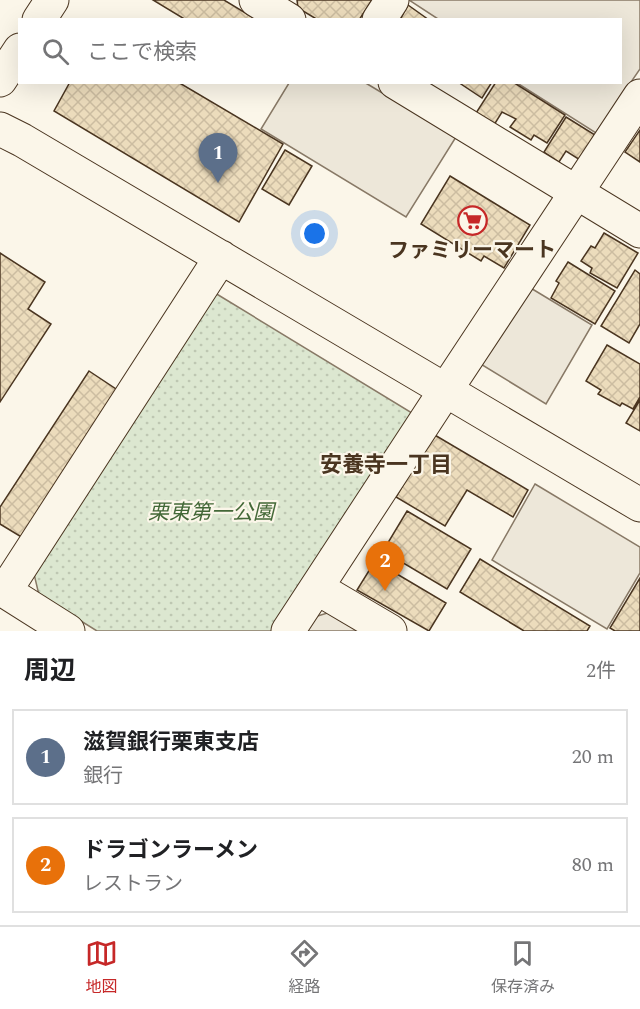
<!DOCTYPE html>
<html lang="ja">
<meta charset="utf-8">
<style>
:root{--surface:#fff;--page:#f6f6f6;--text:#202124;--muted:#757577;--line:#e0e0e0;--accent:#c62828}
body{margin:0;font-family:Spectral,"Noto Sans JP",serif;background:var(--page);color:var(--text)}
.you{position:absolute;left:315px;top:234px;width:21px;height:21px;margin:-15px;border:4px solid #fff;border-radius:50%;background:#1a73e8;box-shadow:0 0 0 9px #1a73e833}
.badge{display:grid;place-items:center;width:39px;height:39px;border-radius:50%;background:var(--accent);color:#fff;font-size:20px;font-weight:700}
.pin{position:absolute;translate:-50% -50px;filter:drop-shadow(0 2px 3px #0008)}
.pin::after{content:'';position:absolute;top:32px;width:21px;height:18px;background:inherit;clip-path:polygon(0 0,100% 0,50% 100%)}
.list{margin:0;padding:0;list-style:none}
h2{display:flex;justify-content:space-between;align-items:center;height:78px;margin:0;padding:0 24px;font-size:26px}
h2 small{font-size:20px;font-weight:400;color:var(--muted)}
.list li{display:grid;grid-template-columns:39px 1fr auto;gap:18px;align-items:center;box-sizing:border-box;height:96px;margin:0 12px 12px;padding:0 12px;border:2px solid var(--line);border-radius:0px}
.list b{display:block;font-size:22px;white-space:nowrap}
.list p{margin:0;font-size:20px;white-space:nowrap;color:var(--muted)}
.list em{font-size:20px;font-style:normal;color:var(--muted)}
.icon{flex:none;width:33px;height:33px;fill:none;stroke:currentColor;stroke-width:2;stroke-linecap:round;stroke-linejoin:round}
.map{position:relative;flex:none;width:640px;height:631px;overflow:hidden}
.search{position:absolute;background:var(--surface);box-shadow:0 6px 24px #0002;left:18px;right:18px;top:18px;height:66px;display:flex;align-items:center;gap:15px;box-sizing:border-box;padding:0 21px;border-radius:0px;color:var(--muted);font-size:22px}
.sheet{height:294px;background:var(--surface)}
nav{display:flex;justify-content:space-around;align-items:center;box-sizing:border-box;height:84px;border-top:2px solid var(--line);background:var(--surface);font-size:16px;color:var(--muted)}
nav a{display:grid;justify-items:center;gap:3px}
nav .on{color:var(--accent)}
.map>svg:first-child{display:block}
.park{fill:url(#park-dots);stroke:#887966;stroke-width:1.5}
.parking{fill:#ede7d9;stroke:#887966;stroke-width:1.5}
.building{fill:url(#building-cross-hatch);stroke:#4a3520;stroke-width:1.5}
.lines{fill:none;stroke-linecap:round;stroke-linejoin:round}
.minor-casing{stroke:#4a3520;stroke-width:35}
.minor{stroke:#fbf6e9;stroke-width:33}
.labels{text-anchor:middle;dominant-baseline:central;stroke-width:4.5;stroke-linejoin:round;paint-order:stroke}
.poi-label{font-size:21px;font-weight:bold;fill:#4a3520;stroke:#fbf6e9}
.park-label{font-size:21px;font-style:italic;fill:#436837;stroke:#fbf6e9}
.neighbourhood-label{font-size:22px;font-weight:bold;fill:#4a3520;stroke:#fbf6e9}
</style>
<div class="map">
<svg width="640" height="631" viewBox="0 0 640 631">
<defs>
<pattern id="park-dots" width="8" height="8" patternUnits="userSpaceOnUse" patternTransform="scale(1.5)"><rect width="8" height="8" fill="#dce7d0"/><path d="M2 2h.1M6 6h.1" fill="none" stroke="#bec7b2" stroke-width="1.8" stroke-linecap="round"/></pattern>
<pattern id="building-cross-hatch" width="8" height="8" patternUnits="userSpaceOnUse" patternTransform="scale(1.5)"><rect width="8" height="8" fill="#ecdcbc"/><path d="M0 0l8 8M0 8l8-8" fill="none" stroke="#ccbda1"/></pattern>
</defs>
<rect width="100%" height="100%" fill="#fbf6e9"/>
<!-- park -->
<path class="park" d="M215 293 412 413 272 631H97L39 595 34 574Z"/>
<!-- parking -->
<path class="parking" d="M409 0H640V69L596 133 517 83 620 82V20L438 19Z
M364 82 456 137 406 217 261 129 289 83Z
M529 287 592 325 546 404 479 363Z
M535 484 640 547V573L607 629 492 560Z
M334 611 367 631H303L311 618Z"/>
<!-- building -->
<path class="building" d="M153 0H224L257 20H186Z
M297 0H372L359 20H318L298 8Z
M408 5 429 20H400Z
M70 82H178L283 144 239 222 54 111Z
M458 82H492L482 98Z
M496 82H513L565 115 547 143 534 135 531 140 510 127 516 119 502 112 494 125 476 113Z
M566 117 595 135 580 160 566 151 559 162 544 152Z
M640 130V162L625 152Z
M285 150 312 166 289 205 262 189Z
M450 176 530 225 504 268 484 256 481 261 421 224Z
M604 233 638 253 617 288 590 273 592 268 581 261 591 246 595 248Z
M0 253 45 282 28 309 51 324 0 402Z
M568 262 615 291 595 324 551 298 559 283 556 281Z
M635 270 640 274V324L629 343 601 326Z
M607 345 640 364V397L633 409 622 403 620 406 598 394 601 390 586 381Z
M89 371 119 391 23 538 0 524V507Z
M640 400V431L626 423Z
M433 434 528 490 513 517 467 490 445 526 396 497Z
M407 511 471 549 447 589 383 551Z
M480 559 590 626 587 631H524L460 592Z
M375 561 446 603 429 631 357 590Z
M640 578V631H615L610 628Z"/>
<g class="lines">
<defs>
<path id="minor" d="M256 0 289 20
M39 20 52 0
M379 20 392 0
M0 80 20 50
M395 82 640 231
M0 129 22 140C228 261 433 384 640 505
M0 588 68 631
M317 588 390 631
M5 591 221 257
M288 631 445 391 640 96"/>
</defs>
<!-- minor casing -->
<use href="#minor" class="minor-casing"/>
<!-- minor -->
<use href="#minor" class="minor"/>
</g>
<!-- icons -->
<defs>
<symbol id="supermarket-ring" viewBox="-11 -11 22 22"><circle r="9.5" fill="#fbf6e9" stroke="#c62828" stroke-width="1.5"/><path d="M-6-5.5h2.5l.6 2H6L4.5 2H-2.5L-4.4-4H-6ZM-1.5 3.2a1.3 1.3 0 1 0 .1 0ZM3 3.2a1.3 1.3 0 1 0 .1 0Z" fill="#c62828"/></symbol>
</defs>
<g fill-rule="evenodd">
<use href="#supermarket-ring" x="456" y="204" width="33" height="33"/>
</g>
<g class="labels">
<!-- poi labels -->
<g class="poi-label">
<text x="472" y="251">ファミリーマート</text>
</g>
<!-- park labels -->
<g class="park-label">
<text x="211" y="513">栗東第一公園</text>
</g>
<!-- neighbourhood labels -->
<g class="neighbourhood-label">
<text x="386" y="465">安養寺一丁目</text>
</g>
</g>
</svg>
<div class="you"></div>
<div class="pin badge" style="left:218px;top:183px;background:#5c6f8a">1</div>
<div class="pin badge" style="left:385px;top:591px;background:#e8710a">2</div>
<div class="search"><svg class="icon" aria-label="search" viewBox="0 0 24 24"><circle cx="10" cy="10" r="6"/><path d="M15 15l6 6"/></svg>ここで検索</div>
</div>
<section class="sheet">
<h2>周辺<small>2件</small></h2>
<ul class="list">
<li><span class="badge" style="background:#5c6f8a">1</span><div><b>滋賀銀行栗東支店</b><p>銀行</p></div><em>20 m</em></li>
<li><span class="badge" style="background:#e8710a">2</span><div><b>ドラゴンラーメン</b><p>レストラン</p></div><em>80 m</em></li>
</ul>
</section>
<nav>
<a class="on"><svg class="icon" aria-label="map" viewBox="0 0 24 24"><path d="M3 6l6-2 6 2 6-2v14l-6 2-6-2-6 2zM9 4v14M15 6v14"/></svg>地図</a>
<a><svg class="icon" aria-label="directions" viewBox="0 0 24 24"><path d="M12 3l9 9-9 9-9-9zM9 14v-3h6M13 9l2 2-2 2"/></svg>経路</a>
<a><svg class="icon" aria-label="saved" viewBox="0 0 24 24"><path d="M7 4h10v16l-5-4-5 4z"/></svg>保存済み</a>
</nav>
